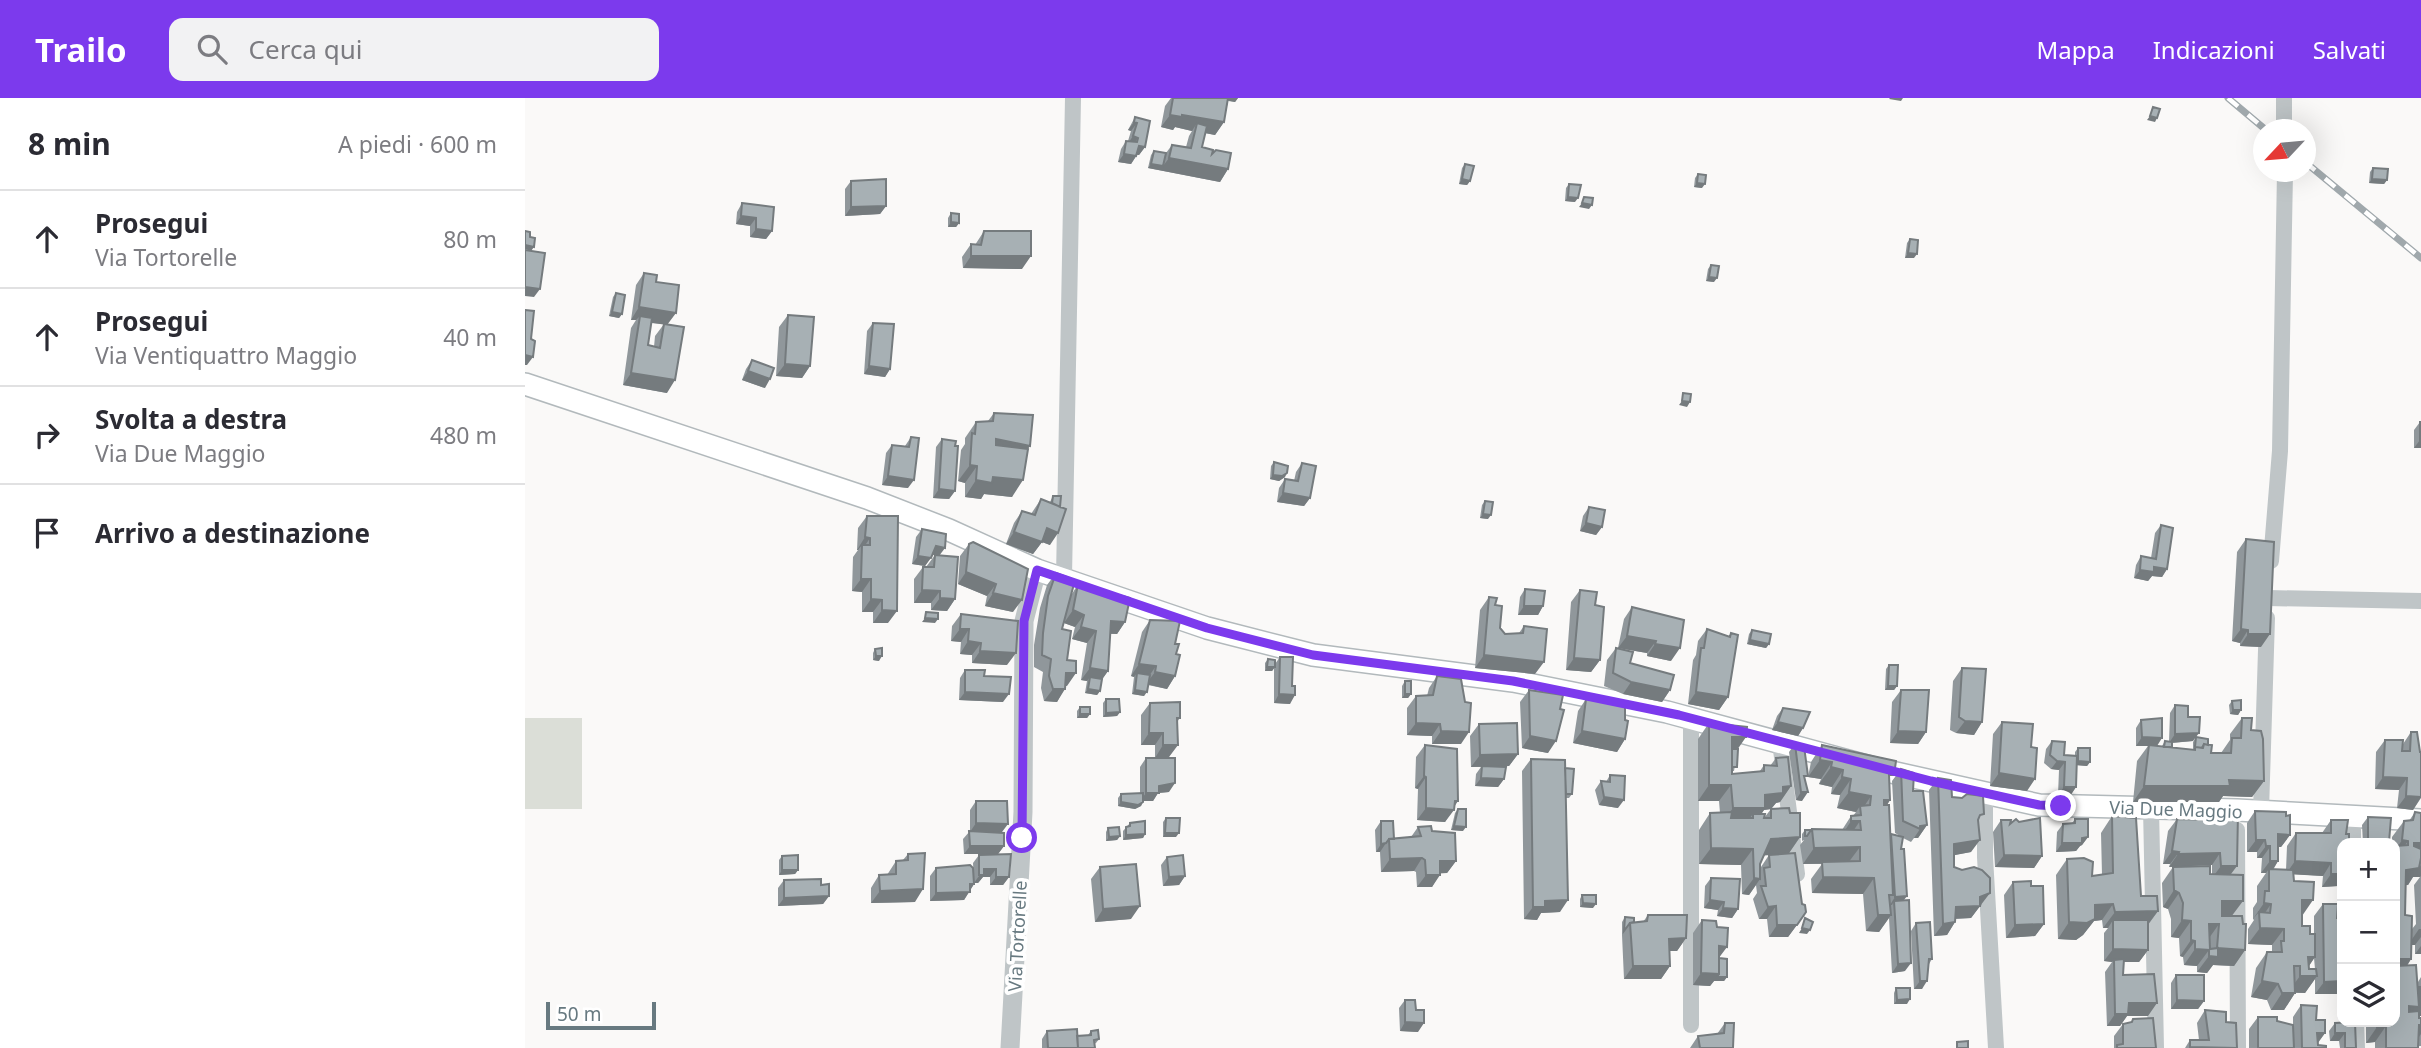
<!DOCTYPE html>
<html lang="it">
<meta charset="utf-8">
<style>
:root{--surface:#fff;--page:#f2f2f3;--text:#2b2b33;--muted:#7c7c81;--line:#e1e1e2;--accent:#7c3aed}
body{margin:0;font-family:"Noto Sans",sans-serif;background:var(--page);color:var(--text)}
.controls{position:absolute;right:21px;bottom:21px;display:grid;overflow:hidden;border-radius:14px;box-shadow:0 7px 28px #0002}
.controls button{width:63px;height:63px;display:grid;place-items:center;padding:0;border:0;border-bottom:2px solid var(--line);background:var(--surface);color:var(--text);font:35px sans-serif}
.compass{position:absolute;left:1728px;top:21px;width:63px;height:63px;border-radius:50%;background:var(--surface);box-shadow:0 7px 28px #0002;rotate:244deg}
.scale{position:absolute;left:21px;bottom:18px;width:110px;box-sizing:border-box;padding-left:7px;border:4px solid #677980;border-top:0;font-size:19px;line-height:24px;white-space:nowrap;color:#677980;-webkit-text-stroke:5px #fff;paint-order:stroke}
.stop{position:absolute;width:21px;height:21px;margin:-16px;border:5px solid #7c3aed;border-radius:50%;background:#fff}
.stop.end{background:#7c3aed;border-color:#fff;box-shadow:0 2px 7px #0008}
.list{margin:0;padding:0;list-style:none}
h2{display:flex;justify-content:space-between;align-items:center;height:91px;margin:0;padding:0 28px;font-size:30px}
h2 small{font-size:23px;font-weight:400;color:var(--muted)}
.list li{display:grid;grid-template-columns:46px 1fr auto;gap:21px;align-items:center;box-sizing:border-box;height:98px;padding:0 28px;border-top:2px solid var(--line)}
.list b{display:block;font-size:26px;white-space:nowrap}
.list p{margin:0;font-size:23px;white-space:nowrap;color:var(--muted)}
.list em{font-size:23px;font-style:normal;color:var(--muted)}
.icon{flex:none;width:38px;height:38px;fill:none;stroke:currentColor;stroke-width:2;stroke-linecap:round;stroke-linejoin:round}
.map{position:relative;flex:none;width:1896px;height:950px;overflow:hidden}
header{display:flex;align-items:center;gap:42px;box-sizing:border-box;height:98px;padding:0 35px;background:var(--accent);color:#fff}
header strong{font-size:33px}
nav{display:flex;gap:38px;margin-inline-start:auto;font-size:24px}
.search{width:490px;height:63px;background:var(--page);display:flex;align-items:center;gap:18px;box-sizing:border-box;padding:0 24px;border-radius:14px;color:var(--muted);font-size:26px}
main{display:flex}
aside{flex:1;background:var(--surface)}
.map>svg:first-child{display:block}
.green{fill:#dbded7}
.lines{fill:none;stroke-linecap:round;stroke-linejoin:round}
.secondary-casing{stroke:#b2b9bc;stroke-width:24}
.minor{stroke:#bfc5c7;stroke-width:16}
.tertiary{stroke:#bfc5c7;stroke-width:19}
.secondary{stroke:#fff;stroke-width:21}
.rail-casing{stroke:#a0a8ac;stroke-width:7}
.rail{stroke:#fff;stroke-width:4.5;stroke-dasharray:13;stroke-linecap:butt}
.wall{fill:#90979b;fill-rule:evenodd}
.shaded-wall{fill:#757b7e}
.building{fill:#a7b0b4;stroke:#757b7e;stroke-width:2}
.route{stroke:#7c3aed;stroke-width:9}
.labels{text-anchor:middle;dominant-baseline:central;stroke-width:7;stroke-linejoin:round;paint-order:stroke}
.street-label{font-size:18px;fill:#677980;stroke:#fff}
</style>
<header>
<strong>Trailo</strong>
<div class="search"><svg class="icon" aria-label="search" viewBox="0 0 24 24"><circle cx="10" cy="10" r="6"/><path d="M15 15l6 6"/></svg>Cerca qui</div>
<nav><a>Mappa</a><a>Indicazioni</a><a>Salvati</a></nav>
</header>
<main>
<aside>
<h2>8 min<small>A piedi · 600 m</small></h2>
<ul class="list">
<li><svg class="icon" aria-label="ahead" viewBox="0 0 24 24"><path d="M12 20V5M6 11l6-6 6 6"/></svg><div><b>Prosegui</b><p>Via Tortorelle</p></div><em>80 m</em></li>
<li><svg class="icon" aria-label="ahead" viewBox="0 0 24 24"><path d="M12 20V5M6 11l6-6 6 6"/></svg><div><b>Prosegui</b><p>Via Ventiquattro Maggio</p></div><em>40 m</em></li>
<li><svg class="icon" aria-label="right" viewBox="0 0 24 24"><path d="M7 20v-9h11M14 6l5 5-5 5"/></svg><div><b>Svolta a destra</b><p>Via Due Maggio</p></div><em>480 m</em></li>
<li><svg class="icon" aria-label="arrive" viewBox="0 0 24 24"><path d="M6 21V4h12l-3 4 3 4H6"/></svg><div><b>Arrivo a destinazione</b></div></li>
</ul>
</aside>
<div class="map">
<svg width="1896" height="950" viewBox="0 0 1896 950">
<rect width="100%" height="100%" fill="#faf9f8"/>
<!-- green -->
<path class="green" d="M0 620H57V711H0Z"/>
<g class="lines">
<defs>
<path id="secondary" d="M0 286 342 400 424 432 512 472 682 530 788 557 988 583 1142 614 1353 671 1514 707 1712 712 1896 722"/>
</defs>
<!-- secondary casing -->
<use href="#secondary" class="secondary-casing"/>
<!-- minor -->
<path class="minor" d="M1759 0V32
M1746 463 1755 353 1760 74
M539 479 548 0
M1743 500 1896 503
M1255 644 1272 776
M1460 695V759L1471 950
M1626 710 1631 950
M1736 713 1742 520
M1828 719V745
M1712 732 1713 950
M1831 924 1832 950
M1166 927V620"/>
<!-- tertiary -->
<path class="tertiary" d="M485 950 498 714 499 523 512 472"/>
<!-- secondary -->
<use href="#secondary" class="secondary"/>
<defs>
<path id="rail" d="M1703 0 1741 32
M1780 64 1896 160"/>
</defs>
<!-- rail casing -->
<use href="#rail" class="rail-casing"/>
<!-- rail -->
<use href="#rail" class="rail"/>
</g>
<!-- wall -->
<path class="wall" d="M646 0H713L710 4 703 3 699 24 690 37 680 35 677 49 687 56 703 71 695 84 623 70 626 57 629 53 641 55 647 47 661 49 664 38 667 33 650 29 648 32 636 29 640 8Z
M610 19 620 49 614 57H612L606 66 593 64 596 51 601 43H603L606 33 603 32Z
M940 66 945 83 942 87 934 86 937 70Z
M1848 70 1862 82 1859 86 1844 85 1845 74Z
M1173 76 1177 90 1169 89 1170 80Z
M326 83 361 108 355 116 320 118V91Z
M1044 86 1050 104 1040 103 1041 90Z
M217 105 247 133 241 141 225 139V128L211 126 212 114Z
M426 115 434 125 431 129H423V120Z
M459 133 497 171 438 170 437 159 446 146 450 147Z
M1385 141 1389 160H1380L1382 145Z
M1186 167 1189 184 1181 183 1183 171Z
M119 175 131 184 142 227V295L98 287 106 230 111 222H106L111 187ZM126 225 139 226 130 238 129 249 123 247Z
M91 195 97 216 94 220 84 218 88 199Z
M263 217 285 268 277 280 251 278 254 229Z
M348 225 365 271 360 279 339 276 342 233Z
M227 262 240 290 217 282 221 271Z
M469 315 503 352 487 399 459 396 456 401 440 399V385L433 383 436 352 440 346V340L451 324 463 323Z
M1895 324 1896 350H1889V332Z
M386 339 383 390 357 387 361 355 367 347 380 348Z
M417 341 430 348V393L424 401 408 400 411 349Z
M749 364 760 379 754 383 745 381 746 368Z
M777 365 785 400 779 408 752 404 754 390 760 381 769 383 771 374Z
M528 398 525 447 517 444 508 456 481 446 489 425 497 413 506 416 516 401 525 404Z
M960 403 963 421 955 420 957 407Z
M1064 409 1077 429 1071 437 1055 433 1058 418Z
M342 418 363 525H348V514H337V494L327 493 328 459 333 452H332L333 430Z
M1636 427 1642 471 1637 479 1627 478 1623 483 1609 480 1611 467 1616 458 1626 460 1630 435Z
M397 431 415 457 430 501 422 513 406 512V505H389V481L398 469H401L410 457H407L400 468 387 466 391 439Z
M1721 441 1736 549 1715 548V545L1707 543 1712 454Z
M444 446 488 514 460 508 462 498 433 486 435 458Z
M531 475 547 496 553 486 600 524 592 536H585L583 573 577 581 575 593 572 597 560 595 562 583 556 582 562 545 547 541 550 529 539 525 541 516 537 531 542 562V588L541 587 532 604 519 603 516 590 518 574 509 569V547L515 510 522 487Z
M1000 491 1018 508 1013 517H993L995 499Z
M1055 492 1070 507 1075 562 1066 574 1041 572 1046 504Z
M964 499 970 507 975 530 980 536 994 535 999 528 1010 576 950 570 955 512Z
M1107 509 1146 563 1122 558V555L1093 550 1099 521Z
M436 516 482 567 447 565V557L435 556 436 544 426 543 427 528Z
M625 522 650 546 651 556 650 578 642 591 623 587 619 598 607 596 609 579 606 578 617 534Z
M1182 531 1203 539 1206 535 1203 599 1194 612 1163 606 1168 562 1171 557 1173 543Z
M1227 532 1244 546 1241 550 1222 546 1224 536Z
M1091 550 1105 565 1145 592 1137 604 1098 596 1079 588 1082 562Z
M350 551 354 563 348 562V555Z
M755 559 767 588 765 606 749 605V570L747 573H740V565L743 561 750 566Z
M1364 567 1372 588 1369 592H1360L1361 571Z
M1437 570 1457 624 1449 637 1431 635 1425 632 1428 583Z
M440 572 459 578 478 604 434 602 435 580Z
M912 578 936 646H907V638L882 637V610L891 598H902L904 590Z
M880 583 886 596 883 600H877V588Z
M1004 592 1035 611 1023 655 997 650 995 604Z
M1376 592 1401 634 1393 646 1365 645 1367 604Z
M581 601 595 614 592 618 578 619V605Z
M1061 601 1100 622V641L1092 654 1048 645 1053 613Z
M1707 603 1716 612 1713 617 1705 616 1704 607Z
M625 605 655 620 652 624 644 659 630 660V647H616V617Z
M1650 607 1663 619 1668 643 1647 645V649L1668 652V644L1671 639 1683 647 1686 655H1696L1705 642V636L1717 620 1726 632 1739 683 1727 699 1698 698 1694 704H1608L1612 663 1623 648H1611V630L1616 622 1632 648H1637L1640 643 1644 644 1645 615Z
M555 609 565 616 562 620H552V613Z
M1258 610 1278 630 1273 638 1247 632 1252 618Z
M1477 624 1506 649 1502 693 1465 688 1468 636Z
M1184 625 1213 651 1209 673H1207V676L1235 673 1239 667 1245 668 1251 660 1266 688 1255 704 1251 705 1246 711 1265 715 1275 739 1264 755 1277 806 1281 814 1263 839H1244L1242 821H1234L1228 801 1232 795 1231 787 1224 797 1217 796 1216 767 1174 766V732L1185 715H1195L1194 703H1173V641ZM1246 711 1239 720 1236 716 1239 712ZM1239 757H1244L1236 769 1235 766Z
M954 626 993 656 984 668H974L979 681 973 689 950 688 951 676 956 669H946L945 638Z
M1886 634 1895 654H1896V700L1888 712 1872 710 1874 692 1850 691 1851 654 1860 642 1878 646Z
M1527 643 1539 657 1550 658V654L1553 650 1565 664 1562 668 1551 667V689L1545 698 1533 697 1534 672 1526 671 1519 665 1521 651Z
M1270 646 1280 682 1277 703 1271 702 1264 654Z
M900 647 929 708 920 724 892 722 893 691 890 690 891 659Z
M1297 647 1364 684 1365 702 1362 707 1365 737 1377 739 1370 735 1367 683 1376 671 1388 693 1402 727 1393 740H1389L1386 744 1378 740 1376 751 1379 803 1380 873 1367 875 1364 820 1354 834 1341 833 1338 796 1287 795 1286 781 1297 766H1278L1275 747 1279 742 1277 743V736L1280 732H1317L1326 718H1328L1331 714 1312 710 1315 697 1306 696 1307 689 1294 686 1296 681 1283 679 1286 664Z
M621 660 644 694 633 695 628 703H618L616 708 610 711 593 708V700L596 696 615 695V669Z
M1006 661 1040 670 1047 696 1044 700H1041L1035 814 1016 815 1012 822 999 821 997 673Z
M1085 677 1093 710 1074 707 1070 692 1076 683 1081 684Z
M1413 680 1427 699 1453 725 1446 754 1429 757V769L1457 807 1455 808 1446 820 1430 821V824L1422 837 1409 838 1404 692Z
M451 703 477 734H466L479 748 473 756H439L438 741 445 733V712Z
M933 711 938 733 926 732 930 715Z
M1730 713 1765 737 1756 749H1753V763L1748 772H1761L1762 748 1771 735H1797L1806 722 1817 745V782L1813 788 1797 789 1798 778 1768 776 1769 783 1777 818V828L1785 836H1789V818L1798 806 1812 820H1817V839L1813 844 1814 872H1817V890L1814 896H1790V881L1780 895H1770L1759 912H1746L1742 902 1726 899 1731 870 1742 854H1747V847L1723 846V831L1729 822 1728 821V810L1732 804V788L1741 775H1736L1737 760H1732V754H1722V725ZM1789 860 1790 871H1784V868Z
M1695 714 1706 776 1707 818 1720 852 1709 868 1688 867 1682 875 1672 874V868L1659 867 1658 859 1655 858 1654 840 1646 839V821L1643 811 1638 809 1637 785 1648 769 1687 776V767L1644 769 1645 766H1638L1643 733 1652 721 1689 722Z
M1890 714 1896 715V856H1890V847H1887L1886 861 1882 868 1892 891 1893 884 1896 879V918H1894V920H1896V948H1893V950H1850V944L1841 945V924H1870V745H1867V739L1879 723H1884ZM1888 779H1895L1889 787 1891 826 1887 831 1880 817 1881 787H1883Z
M1587 718 1616 798 1633 813 1623 827V852L1614 864H1599L1598 877 1623 918H1602L1595 928H1582L1580 874 1587 864 1579 863V835L1583 830H1578L1577 822 1569 823 1558 837 1551 842 1533 841 1531 777 1542 761 1567 778 1577 777 1576 735Z
M1843 719 1863 745H1838L1837 727Z
M641 720 651 739H638V724Z
M1550 721 1563 739 1557 747 1555 748 1551 753 1531 754 1532 734 1538 726 1547 725Z
M1476 722 1485 726 1517 758 1509 770 1470 769 1468 734Z
M856 723 869 741 886 739 893 729 907 733 931 763 922 775H915L907 789H892L891 774 889 773 856 774 855 754H851L850 732Z
M605 725 620 736 618 740 598 742V733Z
M583 730 595 738 592 742 581 743V734Z
M383 756 390 804 346 805V790L354 777H362L371 763 378 762Z
M454 757 484 779 478 787H465V779H458L453 785H449L448 765Z
M257 758 273 772 270 776 254 777V762Z
M642 759 660 778 654 787 638 788 636 767Z
M575 769 606 821 570 824 566 781Z
M411 770 449 786 439 802 405 803V778Z
M1186 780 1213 811 1207 820 1192 818 1193 812 1179 810 1180 788Z
M259 782 296 787 304 798 298 806 253 808V790Z
M1488 784 1506 788 1519 826 1510 838 1481 840 1479 797Z
M1057 797 1068 810 1055 809V801Z
M1123 817 1161 840 1152 853H1144L1145 868 1136 881H1099L1097 837V824L1100 819 1109 824H1118Z
M1177 822 1202 879 1199 883H1189L1185 888 1168 887V835Z
M1391 825 1407 861 1404 866 1397 891H1389L1386 833Z
M1651 877 1679 903 1673 911H1646V885Z
M1371 890 1382 906H1369V895Z
M880 902 891 912 893 934 875 933 874 910Z
M1776 907 1791 922 1800 935 1793 945V947L1801 950H1724V931L1733 919 1768 927V919Z
M1680 912 1701 924 1712 950H1660L1665 942H1674L1672 925Z
M1608 921 1631 950H1589V938L1598 926 1605 925Z
M1830 924 1831 950H1815L1814 943H1805L1804 933 1810 925Z
M1200 925 1208 950H1165L1173 938 1192 936Z
M522 933 552 938 563 937 566 933 574 941 571 945 569 946 570 950H517V941Z"/>
<!-- shaded-wall -->
<path class="shaded-wall" d="M696 0H713L710 4 696 1Z
M1365 0H1378L1376 3 1364 1Z
M645 17H657L699 24 690 37 670 33 672 25 667 33 650 29 648 32 636 29Z
M1625 18 1632 20 1630 24 1622 22Z
M609 24 612 25 606 33 603 32Z
M608 38 613 40 607 48 602 47Z
M614 48 620 49 614 57 608 56Z
M599 56 611 58 606 66 593 64Z
M644 60 703 71 695 84 623 70 626 66 638 68Z
M937 81 945 83 942 87 934 86Z
M1847 81 1862 82 1859 86 1844 85Z
M1172 85 1180 86 1177 90 1169 89Z
M1043 99 1053 100 1050 104 1040 103Z
M1057 105 1067 107 1064 111 1054 109Z
M361 108 355 116 320 118 326 109Z
M216 118 231 120 225 128 211 126Z
M426 124 434 125 431 129H423Z
M231 131 247 133 241 141 225 139Z
M0 147 9 149 6 153 0 151Z
M1383 155 1392 156 1389 160H1380Z
M446 158H506L497 171 438 170Z
M1184 179 1192 180 1189 184 1181 183Z
M0 189 15 191 9 199 0 198Z
M114 209 151 215 142 227 114 223 115 218 111 222H106Z
M87 214 97 216 94 220 84 218Z
M0 257 8 259 2 267H0Z
M260 266 285 268 277 280 251 278Z
M344 268 365 271 360 279 339 276Z
M223 273 245 281 240 290 217 282Z
M106 275 150 282 142 295 98 287Z
M1157 303 1165 304 1162 309 1154 307Z
M471 341 505 348 494 364 460 357Z
M1895 342H1896V350H1889Z
M445 367 452 368 440 385 433 383Z
M762 375 760 379 754 383 745 381 748 377Z
M363 378 389 382 383 390 357 387Z
M468 379 498 382 487 399 459 396 456 401 440 399 451 382Z
M414 391 430 393 424 401 408 400Z
M758 395 785 400 779 408 752 404Z
M958 416 966 417 963 421 955 420Z
M1061 425 1077 429 1071 437 1055 433Z
M522 430 533 435 525 447 517 444 508 456 481 446 489 434Z
M340 439 345 440 337 452V447L333 452H332Z
M411 448 420 450 414 458 405 456Z
M393 458 406 460 400 468 387 466Z
M1629 469 1642 471 1637 479 1627 478 1623 483 1609 480 1615 472Z
M441 474 471 486 462 498 433 486Z
M336 481H346L337 494 327 493Z
M397 492 415 493 406 505H389Z
M468 495 497 502 488 514 460 508Z
M415 500 430 501 422 513 406 512Z
M346 501 357 502 348 514H337Z
M999 508H1018L1013 517H993Z
M357 512 372 513 363 525H348Z
M548 512 559 517 550 529 539 525Z
M400 520 413 521 410 525 397 524Z
M586 523 600 524 592 536 578 535Z
M556 529 571 533 562 545 547 541Z
M435 531H444L436 544 426 543Z
M1716 531 1723 532 1715 545 1707 543Z
M1723 536H1745L1736 549 1715 548Z
M1102 538 1131 543 1122 555 1093 550Z
M1225 542 1244 546 1241 550 1222 546Z
M443 543 456 545 447 557 435 556Z
M1130 546 1155 550 1146 563 1122 558Z
M455 553 491 555 482 567 447 565Z
M959 557 1019 564 1010 576 950 570Z
M351 558H357L354 563 348 562Z
M1049 560 1075 562 1066 574 1041 572Z
M614 566 631 568 622 581 612 575 609 579 606 578Z
M742 569H750L747 573H740Z
M565 570 583 573 574 586 565 579 562 583 556 582Z
M630 574 650 578 642 591 621 586Z
M541 575H551L542 588 533 587Z
M1106 584 1145 592 1137 604 1098 596Z
M1363 588H1372L1369 592H1360Z
M528 591H540L532 604 519 603Z
M563 591 575 593 572 597 560 595Z
M610 592 622 594 619 598 607 596Z
M440 594 484 596 478 604 434 602Z
M1171 594 1203 599 1194 612 1163 606Z
M754 596 770 597 765 606 749 605Z
M880 596H886L883 600H877Z
M1708 612H1716L1713 617 1705 616Z
M595 614 592 618 578 619 581 615Z
M555 616H565L562 620H552Z
M1440 623 1457 624 1449 637 1431 635Z
M1253 624 1278 630 1273 638 1247 632Z
M891 625 915 626 907 638 882 637Z
M916 633 944 634 936 646H907Z
M1057 633 1100 641 1092 654 1048 645Z
M1373 633 1401 634 1393 646 1365 645Z
M624 635H638L630 647H616Z
M1674 635 1668 643 1644 645 1650 636Z
M1005 638 1031 643 1023 655 997 650Z
M1207 639H1221L1210 655H1198Z
M1617 639 1637 640 1632 648H1611Z
M638 647H653L644 659 630 660Z
M993 656 984 668 946 669 955 657Z
M1295 662 1307 664 1296 681 1283 679Z
M1532 663 1540 664 1534 672 1526 671Z
M1553 663 1565 664 1562 668 1550 667Z
M1306 669 1318 672 1307 689 1294 686Z
M1474 675 1510 681 1502 693 1465 688Z
M899 678 901 679 893 691 890 690Z
M1317 679 1326 681 1315 697 1306 696Z
M1858 679 1882 680 1874 692 1850 691Z
M956 680 979 681 973 689 950 688Z
M1704 682 1739 683 1727 699 1698 698 1694 704H1608L1619 688Z
M650 685 644 694 633 695 628 703H615L621 695 634 688Z
M1184 687H1206L1194 703H1173Z
M1266 688 1255 704 1251 705 1246 711 1239 712 1229 727 1228 716 1220 726H1196L1208 710 1258 689Z
M1539 689H1551L1545 698 1533 697Z
M1276 694H1283L1277 703 1271 702Z
M1324 694 1346 698 1336 713 1335 708 1331 714 1312 710Z
M1881 698 1896 699 1888 712 1872 710Z
M1079 699 1099 702 1093 710 1074 707Z
M1359 702H1365L1354 719Z
M933 703 927 712H929L920 724 892 722 901 710Z
M596 704H618L616 708 610 711 593 708Z
M1326 723H1335L1324 739 1315 740Z
M451 725 483 726 477 734H445Z
M1402 727 1393 740H1389L1395 731V728Z
M929 728 941 729 938 733 926 732Z
M640 735H654L651 739H638Z
M620 736 618 740 598 742 601 737Z
M1753 736 1765 737 1756 749H1745L1737 760H1732L1741 748Z
M595 738 592 742 581 743 584 739Z
M1275 739 1264 755 1234 758 1246 741Z
M1563 739 1557 747 1555 748 1551 753 1531 754 1537 745Z
M1455 742 1446 754 1420 759 1429 746Z
M1731 742H1740L1732 754H1722Z
M1877 742 1883 743 1872 759 1870 753Z
M1843 743 1864 744 1863 745H1842Z
M861 745 855 754H851L856 746Z
M1889 745H1896V752L1889 761Z
M445 748H479L473 756H439Z
M1335 749 1323 765 1278 766 1289 750Z
M1186 750 1228 751 1216 767 1174 766Z
M1647 753 1654 754 1645 766H1638Z
M1695 755 1687 767 1644 769 1653 756Z
M1479 757 1517 758 1509 770 1470 769Z
M897 760 889 773 856 774 865 761Z
M915 763H931L922 775 906 776Z
M1745 763H1753L1745 776 1744 771 1741 775H1736Z
M1770 763 1806 765 1798 778 1761 776Z
M1896 767V778L1895 779H1888L1883 787 1870 788 1881 772 1894 770Z
M1696 768H1712L1703 780H1687Z
M459 771H471L465 779H458L453 785H449Z
M257 772H273L270 776 254 777Z
M1806 776H1817V782L1813 788 1797 789Z
M901 777H915L907 789H892Z
M660 778 654 787 638 788 644 779Z
M471 779H484L478 787H465Z
M1298 779 1349 780 1338 796 1287 795Z
M1229 780 1235 781 1224 797 1217 796Z
M449 786 439 802 405 803 411 795Z
M398 791 390 804 346 805 355 793Z
M1649 792 1654 795 1643 811 1638 809Z
M1465 795 1446 820 1422 821 1431 809Z
M304 798 298 806 253 808 259 800Z
M1382 798 1376 806 1369 803 1367 807H1365L1370 799Z
M1043 802 1035 814 1016 815 1012 822 999 821 1008 809 1020 803Z
M1185 802 1199 804 1193 812 1179 810Z
M1777 802H1788L1777 818Z
M1697 803H1718L1706 819H1686Z
M1058 805 1071 806 1068 810 1055 809Z
M1739 805 1746 806 1735 822 1734 814 1728 821Z
M1588 806 1577 822 1569 823 1558 837 1551 842 1533 841 1544 824 1570 807Z
M615 808 606 821 570 824 578 811Z
M1251 808 1242 821H1234L1243 809Z
M1198 810 1213 811 1207 820 1192 818Z
M1633 813 1621 829 1588 822 1583 830H1578L1590 814Z
M1353 817H1366L1354 834 1341 833Z
M1657 822 1666 823 1654 840 1646 839Z
M1430 824 1422 837 1409 838 1418 826Z
M1519 826 1510 838 1481 840 1490 827Z
M1684 826H1694L1682 843Z
M1252 827H1272L1263 839H1244Z
M1277 830 1285 832 1282 836 1274 835Z
M1735 830 1759 831 1747 847 1723 846Z
M1894 831H1896V839L1890 847H1883Z
M1813 832H1817V839L1813 845Z
M1161 840 1152 853H1135L1144 841Z
M1666 842 1670 843 1658 859 1655 858Z
M1194 848 1202 849 1193 861Z
M1896 848V856H1890Z
M1692 850 1720 852 1709 868 1688 867 1682 875 1672 874 1684 858Z
M1588 851 1623 852 1614 864H1589V862L1587 864 1579 863Z
M1670 851 1684 852 1672 868 1659 867Z
M1814 858H1817V865L1813 871Z
M1783 859H1790L1779 875Z
M1870 861H1886L1875 878H1870Z
M1386 865 1380 873 1367 875 1373 866Z
M1108 868H1145L1136 881H1099Z
M1176 875 1194 876 1202 879 1199 883H1189L1185 888 1168 887Z
M1775 878H1792L1780 895 1763 894Z
M1395 883H1402L1397 891H1389Z
M1737 883 1753 886 1742 902 1726 899Z
M1817 883V890L1814 896H1790L1799 884Z
M1757 895H1770L1759 912H1746Z
M1385 901 1382 906H1369L1372 902Z
M1652 902 1679 903 1673 911H1646Z
M1604 905H1632L1623 918H1602L1595 928H1582L1590 916Z
M1894 905H1896V918H1887L1882 925 1884 908Z
M880 924 899 925 893 934 875 933Z
M1894 927H1896V936L1891 943Z
M1861 928 1850 944 1841 945 1852 929Z
M1792 935H1800L1791 947Z
M1810 935H1820L1814 943H1805Z"/>
<!-- building -->
<path class="building" d="M648 0H703L699 24 657 17V19L645 17Z
M1628 9 1635 11 1632 20 1625 18Z
M610 19 625 23 620 49 614 48 611 58 599 56 601 43 612 44 613 40 608 38 612 25 609 24Z
M672 25 682 28 677 49 688 52 687 56 691 52 706 55 703 71 644 60 647 47 666 50Z
M629 53 641 55 638 68 626 66Z
M940 66 949 68 945 83 937 81Z
M1848 70 1863 71 1862 82 1847 81Z
M1173 76 1181 77 1180 86 1172 85Z
M361 81V108L326 109V83Z
M1044 86 1056 87 1053 100 1043 99Z
M1059 99 1068 100 1067 107 1057 105Z
M217 105 249 109 247 133 231 131V120L216 118Z
M426 115 434 116V125L426 124Z
M0 133 5 134V139L10 140 9 149 0 147Z
M459 133H506V158H446V146L456 147Z
M1385 141 1393 142 1392 156 1383 155Z
M0 152 20 155 15 191 0 189Z
M1186 167 1194 168 1192 180 1184 179Z
M119 175 132 177 131 184 154 187 151 215 114 209Z
M91 195 100 197 97 216 87 214Z
M0 212 9 213 6 241 10 243 8 259 0 257Z
M263 217 289 219 285 268 260 266Z
M115 218 127 220 123 247 135 250 139 226 159 229 150 282 106 275Z
M348 225 369 226 365 271 344 268Z
M227 262 249 270 245 281 223 273Z
M1158 295 1166 296 1165 304 1157 303Z
M469 315 508 317 505 348 471 341V347L503 351 498 382 468 379 467 385 451 382 452 368 445 367 447 335 450 336 451 324 468 323Z
M1895 324H1896V342H1895Z
M386 339 394 340 389 382 363 378 367 347 384 349Z
M417 341 431 343 430 348H433L430 393 414 391Z
M749 364 763 368 762 375 757 378 748 377Z
M777 365 791 368 785 400 758 395 760 381 773 383Z
M528 398H536L535 409 527 405Z
M516 401 541 411 533 435 522 430 517 444 489 434 497 413 510 417Z
M960 403 968 404 966 417 958 416Z
M1064 409 1080 412 1077 429 1061 425Z
M342 418H373L372 513 357 512V502L346 501V481H336L337 447H345V440L340 439Z
M1636 427 1648 430 1642 471 1629 469V474L1615 472 1616 458 1631 461Z
M397 431 421 436 420 450 411 448 406 460 393 458Z
M1721 441 1749 444 1745 536H1723V532L1716 531Z
M448 444 503 471 497 502 468 495 471 486 441 474 444 446Z
M410 457 433 459 430 501 415 500V493L397 492 398 469H409Z
M531 475 550 482 537 531 546 533 542 562 551 563V575H541L540 591H528L524 578 526 561 517 557 518 535 523 498Z
M553 486 605 500 600 524 586 523 583 573 565 570 571 533 556 529 559 517 548 512Z
M1000 491 1020 493 1018 508H999Z
M1055 492 1072 494 1070 507 1079 509 1075 562 1049 560Z
M964 499 972 500 970 507 977 508 975 530 980 536 998 535 999 528 1022 531 1019 564 959 557Z
M1107 509 1159 522 1155 550 1130 546 1131 543 1102 538Z
M401 514 413 515V521L400 520Z
M436 516 493 523 491 555 455 553 456 545 443 543 444 531H435Z
M625 522 655 523 650 546H654L651 556 655 557 650 578 630 574 631 568 614 566Z
M1182 531 1205 539 1206 535 1213 537 1203 599 1171 594 1176 550H1179Z
M1227 532 1246 536 1244 546 1225 542Z
M357 550V558H351L350 551Z
M1091 550 1108 554 1105 565 1149 577 1145 592 1106 584 1088 575Z
M755 559H768L767 588H770V597L754 596Z
M743 561 750 562V569H742Z
M1364 567H1373L1372 588H1363Z
M1437 570 1461 571 1457 624 1440 623 1434 619Z
M440 572H460L459 578 486 579 484 596 440 594Z
M612 575 625 577 622 594 610 592Z
M912 578 936 581 940 604 946 605 944 634 916 633 915 626 891 625V598L908 597Z
M565 579 577 581 575 593 563 591Z
M880 583H886V596H880Z
M1004 592 1038 597 1035 611 1039 612 1031 643 1005 638Z
M1376 592H1404L1401 634 1373 633Z
M581 601H594L595 614 581 615Z
M1061 601 1100 606V622L1103 623 1100 641 1057 633Z
M1716 602V612H1708L1707 603Z
M655 604V620H652L653 647H638V635H624L625 605Z
M1650 607 1663 608V619H1675L1674 635 1650 636Z
M555 609H565V616H555Z
M1258 610 1285 614 1278 630 1253 624Z
M1637 620V640L1617 639 1616 622Z
M1717 620H1727L1726 632 1736 633 1738 641 1739 683 1704 682 1705 688H1619L1624 647 1670 652V649L1678 650 1679 646 1687 647 1686 655H1706L1707 640H1716Z
M1477 624 1508 626 1506 649 1512 650 1510 681 1474 675Z
M992 625 993 656 955 657 954 626Z
M1184 625 1222 629 1221 639H1207V676L1239 673V667L1252 668 1251 660 1263 659 1266 688 1258 689V695L1240 697V710H1208L1206 687H1184Z
M1886 634H1892L1895 654H1896V699L1881 698 1882 680 1858 679 1860 642H1878L1877 653H1885Z
M1671 639 1683 641V647L1679 646 1677 650 1670 649Z
M1527 643 1540 644 1539 657 1552 658 1551 689H1539L1540 664 1532 663 1525 657Z
M1640 643 1647 644V649H1639Z
M1270 646 1279 648 1283 678H1279L1283 694H1276Z
M900 647 932 651 933 703H930L929 712 901 710V679L899 678Z
M1297 647 1371 663 1369 677H1364L1365 702H1359V707H1364L1368 797H1364L1366 817H1353L1349 780 1298 779 1297 764 1335 763V749L1289 750 1287 731 1336 732 1335 723H1326V718L1336 717 1335 708 1345 707 1346 698 1324 694 1326 681 1317 679 1318 672 1306 669 1307 664 1295 662Z
M1553 650H1565V664L1553 663Z
M1207 651H1213L1212 669H1207Z
M621 660H650V685L634 688V695H621Z
M1006 661 1040 662 1043 802 1020 803V809H1008Z
M957 668 981 669 979 681 956 680Z
M1040 670 1049 671 1047 696H1041Z
M1376 671 1389 675 1388 693H1398L1402 727 1395 728V731L1378 723Z
M1085 677 1100 678 1099 702 1079 699 1076 683 1085 684Z
M1413 680 1426 682 1427 699 1437 700 1442 696 1458 698 1459 716 1455 717 1453 722 1455 742 1429 746V769L1437 772 1449 769 1457 772 1465 780V795L1455 799V808L1431 809 1430 824 1418 826Z
M618 695V704L613 707 596 704V696Z
M451 703H482L483 726 451 725Z
M1264 710 1265 715H1275V739L1246 741 1235 766V781L1229 780 1228 751 1186 750 1185 715 1207 714 1206 720H1228V716H1240L1239 720H1246V711Z
M933 711H941V729L929 728Z
M1730 713 1761 714V718L1765 717V737L1753 736V763H1745V748H1741L1740 742H1731Z
M1695 714H1713L1712 768H1696L1695 755 1653 756 1654 754 1647 753 1652 721 1695 722Z
M1890 714 1896 715V745H1889V748L1896 751V760L1894 770 1881 772 1880 817 1887 818 1886 861H1870V748L1883 747V743L1877 742 1879 723 1888 722Z
M1587 718 1611 720 1616 798H1632L1633 813 1590 814 1588 806 1570 807V821L1562 825 1544 824 1542 761 1559 760 1568 764 1567 778 1588 775Z
M1843 719 1866 720 1864 744 1843 743Z
M641 720H655L654 735H640Z
M1515 720 1517 758 1479 757 1476 722H1486L1485 726 1491 721 1494 724Z
M1550 721H1563V739L1557 740V745H1537L1538 726 1550 725Z
M1806 722H1823L1821 736H1824V745H1817V776H1806V765L1770 763 1771 735H1806Z
M620 723V736L601 737V729L605 728V725Z
M856 723H868L869 741H864L861 745 856 746Z
M906 728 907 733 930 735 931 763H915V777H901L900 762 897 760 865 761 864 741 896 738 893 729Z
M594 729 595 738 584 739 583 730Z
M1280 732H1286L1282 738H1280Z
M444 733 479 735V748H445Z
M1366 736 1378 739 1376 751H1379L1382 798 1370 799Z
M400 755 398 791 355 793 354 777 371 776V763L383 762V756Z
M1270 755 1277 806 1280 807 1281 814 1272 827H1252L1251 808 1243 809 1236 788H1241L1239 770 1245 769 1244 757Z
M486 756 484 779H471V771H459V777H454V757Z
M273 757V772H257V758Z
M658 757 660 778 644 779 642 759Z
M611 766 615 808 578 811 575 769Z
M445 767 448 770 449 786H445V794L411 795V770Z
M1685 768V776L1718 777V803H1697V818H1717L1718 826H1721L1720 852 1692 850 1694 826H1684L1685 851 1693 850V859L1684 858V852L1670 851V843L1666 842V823L1657 822 1658 805 1654 795 1649 792 1648 769Z
M1744 771 1768 772 1769 783 1789 784 1788 802H1777V828H1785V836H1790V859H1783L1784 871H1791L1792 878H1775V868H1769L1770 895H1757L1753 886 1737 883 1742 854H1757L1756 843H1759V831L1735 830 1734 814 1745 815 1746 806 1739 805 1740 793H1744Z
M1186 780 1215 781 1213 811 1198 810 1199 804 1185 802Z
M296 781V787L304 786V798L259 800V782Z
M1506 783V788H1518L1519 826 1490 827 1488 784Z
M1057 797H1071V806L1058 805Z
M1384 802 1386 865 1373 866 1369 803Z
M1798 806H1813L1812 820H1817V832H1813V846H1817V858H1814V872H1817V883L1799 884Z
M1123 817H1162L1161 840 1144 841 1145 868H1108L1105 825 1122 823Z
M1100 819 1109 820V824L1105 825 1099 833Z
M1280 820 1288 824 1285 832 1277 830Z
M1177 822 1191 823 1192 829 1203 830 1202 849 1194 848V876L1176 875Z
M1588 822H1623V852L1588 851Z
M1405 824 1407 861H1404L1402 883H1395L1391 825Z
M1194 860 1202 861V879H1192L1194 876Z
M1599 861 1598 877 1629 876 1632 905H1604L1603 916H1590L1589 862Z
M1891 867 1894 909 1884 908V914L1894 913V920H1896V927H1894L1893 950H1861V928L1852 929V924H1870V868Z
M1651 877H1679V903L1652 902Z
M1894 889H1896V905H1894Z
M1371 890H1385V901L1372 902Z
M880 902H890L891 912H899V925L880 924Z
M1776 907 1792 908 1791 922H1800V935H1792L1793 947 1801 948V950H1777Z
M1680 912 1701 914V924L1711 925 1712 950 1665 949V942H1684Z
M1733 919H1752V923L1768 927 1769 950H1733Z
M1628 920 1631 950H1592V947L1598 946V926L1607 924 1608 921Z
M1830 924 1831 950H1820V935H1810V925Z
M1200 925H1209L1208 950H1175L1173 938 1199 935Z
M552 931 553 950H523L522 933Z
M573 932 574 941 569 942 570 950H553L552 938 566 937V933Z
M1443 943V950H1432V944Z"/>
<g class="lines">
<!-- route -->
<path class="route" d="M497 740 499 523 512 472 682 530 788 557 988 583 1154 617 1406 683 1514 707 1536 708"/>
</g>
<g class="labels">
<!-- street labels -->
<g class="street-label">
<text transform="translate(1651 711) rotate(2)">Via Due Maggio</text>
<text transform="translate(492 838) rotate(-87)">Via Tortorelle</text>
</g>
</g>
</svg>
<div class="controls">
<button>+</button>
<button>−</button>
<button><svg class="icon" aria-label="layers" viewBox="0 0 24 24"><path d="M12 4l9 5-9 5-9-5zM3 14l9 5 9-5"/></svg></button>
</div>
<svg class="compass" viewBox="-18 -18 36 36"><path d="M0-13l5 13h-10z" fill="#e53935"/><path d="M0 13l5-13h-10z" fill="#7c7c81"/></svg>
<div class="scale">50 m</div>
<div class="stop" style="left:497px;top:740px"></div>
<div class="stop end" style="left:1536px;top:708px"></div>
</div>
</main>
